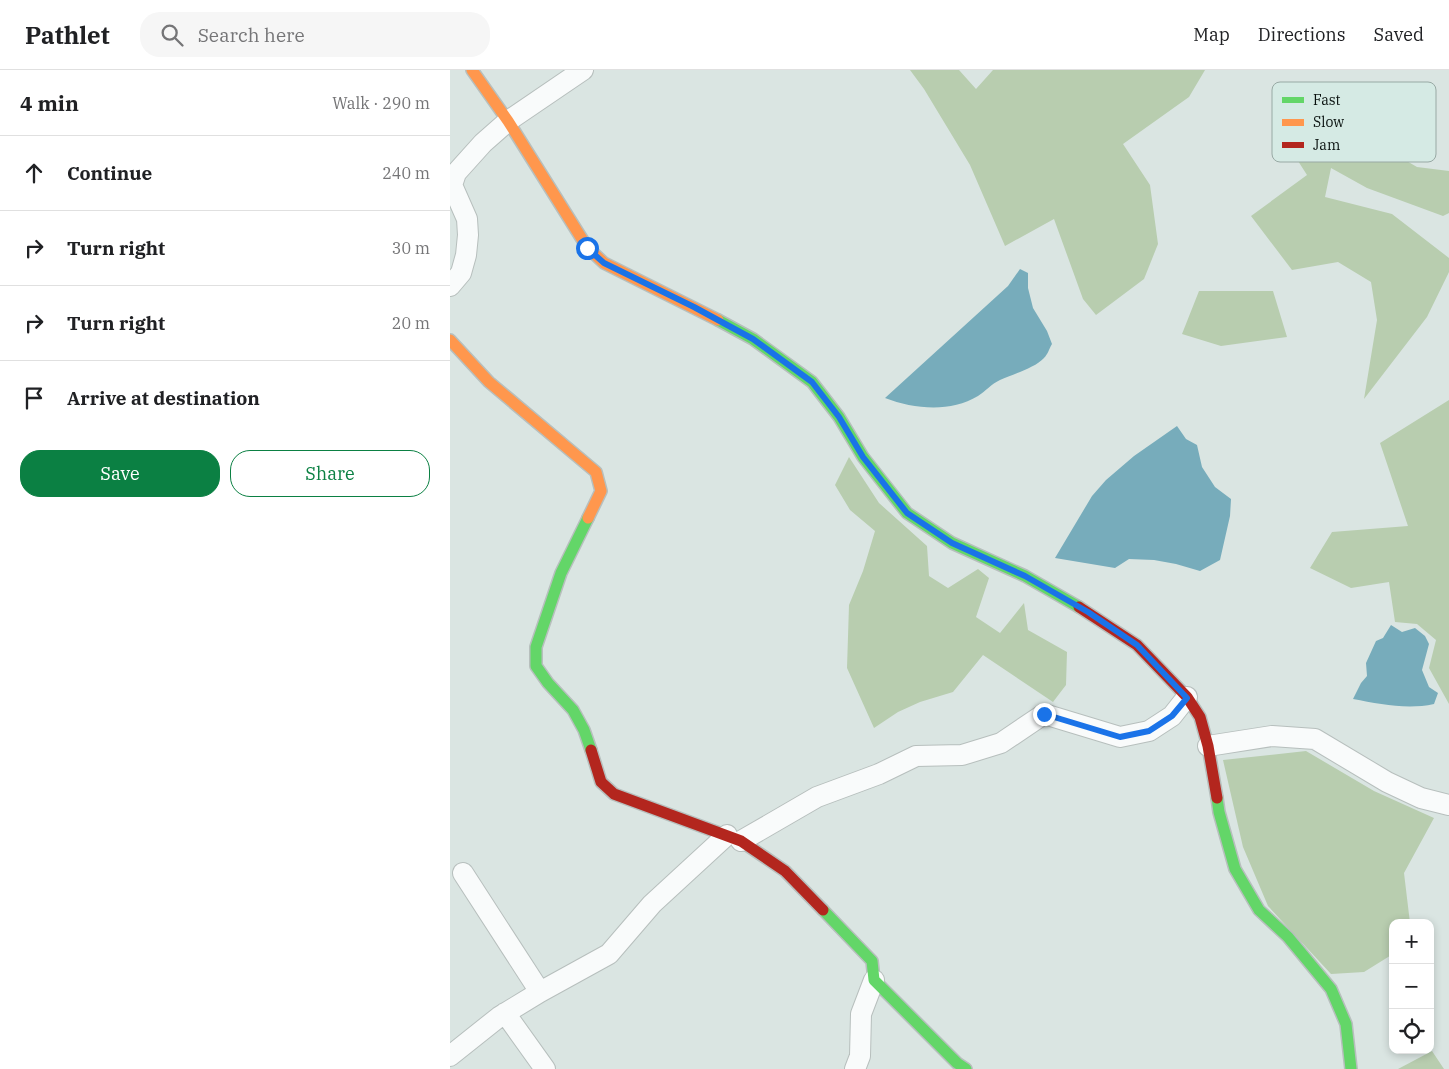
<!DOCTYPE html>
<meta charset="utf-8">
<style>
:root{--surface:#fff;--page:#f6f6f6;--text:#202124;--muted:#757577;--line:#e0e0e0;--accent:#0b8043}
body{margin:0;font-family:"IBM Plex Serif",serif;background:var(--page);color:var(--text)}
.controls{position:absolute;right:15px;bottom:15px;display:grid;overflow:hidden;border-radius:10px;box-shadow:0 2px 8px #0003}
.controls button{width:45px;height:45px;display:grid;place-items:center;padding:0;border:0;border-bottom:1px solid var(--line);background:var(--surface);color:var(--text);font:25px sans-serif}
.stop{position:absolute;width:15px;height:15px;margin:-11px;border:4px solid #1a73e8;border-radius:50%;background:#fff}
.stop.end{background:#1a73e8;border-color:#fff;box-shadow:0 1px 5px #0008}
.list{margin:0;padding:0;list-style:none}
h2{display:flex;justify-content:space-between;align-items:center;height:65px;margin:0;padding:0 20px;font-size:21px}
h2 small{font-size:16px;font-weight:400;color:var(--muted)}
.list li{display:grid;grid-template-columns:32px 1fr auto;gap:15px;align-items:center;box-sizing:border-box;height:75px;padding:0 20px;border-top:1px solid var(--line)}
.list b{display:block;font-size:19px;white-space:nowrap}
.list em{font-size:16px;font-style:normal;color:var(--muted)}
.actions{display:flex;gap:10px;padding:15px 20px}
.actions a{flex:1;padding:11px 0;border:1px solid var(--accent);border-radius:20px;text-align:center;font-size:18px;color:var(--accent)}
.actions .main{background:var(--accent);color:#fff}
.icon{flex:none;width:28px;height:28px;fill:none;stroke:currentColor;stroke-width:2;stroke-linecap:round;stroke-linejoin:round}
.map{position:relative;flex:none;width:999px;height:999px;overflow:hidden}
header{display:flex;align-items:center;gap:30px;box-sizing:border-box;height:70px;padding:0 25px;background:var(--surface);border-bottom:1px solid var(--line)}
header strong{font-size:24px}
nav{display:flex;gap:28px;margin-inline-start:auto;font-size:18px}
.search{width:350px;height:45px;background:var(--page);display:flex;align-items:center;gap:12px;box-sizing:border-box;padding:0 18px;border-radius:20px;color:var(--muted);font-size:19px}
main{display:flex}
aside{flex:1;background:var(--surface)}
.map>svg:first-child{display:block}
.forest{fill:#b8cdaf}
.water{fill:#77acbb}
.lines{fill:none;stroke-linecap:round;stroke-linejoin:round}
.street-casing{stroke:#b7bfbd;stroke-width:22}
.fast-casing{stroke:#b7bfbd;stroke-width:14}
.slow-casing{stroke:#b7bfbd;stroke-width:14}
.jam-casing{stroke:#b7bfbd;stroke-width:14}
.street{stroke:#f9fbfb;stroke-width:20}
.fast{stroke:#63d668;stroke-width:11}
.slow{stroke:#ff974d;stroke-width:11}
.jam{stroke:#b3261e;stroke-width:11}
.route{stroke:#1a73e8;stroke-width:6}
.key{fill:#d5eae4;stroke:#98a9a4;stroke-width:1}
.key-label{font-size:14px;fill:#08100e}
</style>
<header>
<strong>Pathlet</strong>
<div class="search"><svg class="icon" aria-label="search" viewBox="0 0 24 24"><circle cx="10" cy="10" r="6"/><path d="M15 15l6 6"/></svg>Search here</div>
<nav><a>Map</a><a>Directions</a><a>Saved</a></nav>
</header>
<main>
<aside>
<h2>4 min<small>Walk · 290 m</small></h2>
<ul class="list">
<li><svg class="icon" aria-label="ahead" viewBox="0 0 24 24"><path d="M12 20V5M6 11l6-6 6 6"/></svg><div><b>Continue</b></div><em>240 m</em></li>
<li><svg class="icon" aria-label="right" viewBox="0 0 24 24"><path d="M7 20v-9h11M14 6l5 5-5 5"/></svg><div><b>Turn right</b></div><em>30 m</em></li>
<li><svg class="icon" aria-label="right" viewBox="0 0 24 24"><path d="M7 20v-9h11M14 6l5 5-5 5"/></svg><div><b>Turn right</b></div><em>20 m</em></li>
<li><svg class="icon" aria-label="arrive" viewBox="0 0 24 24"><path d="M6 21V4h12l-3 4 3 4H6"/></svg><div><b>Arrive at destination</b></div></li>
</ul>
<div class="actions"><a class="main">Save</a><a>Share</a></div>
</aside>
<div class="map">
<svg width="999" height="999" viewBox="0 0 999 999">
<rect width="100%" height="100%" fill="#dae5e2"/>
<!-- forest -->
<path class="forest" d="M460 0H509L526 19 543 0H755L739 27 673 74 700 115 708 174 694 209 646 245 633 229 604 149 555 176 520 95 474 19Z
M855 32 967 97 999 101V143L993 146 917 118 881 98 875 127 942 144 999 188V202L977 247 914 329 927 250 921 212 888 192 842 200 801 146 857 105 834 69Z
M749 221H823L837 267 771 276 732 264Z
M999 330V634L979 598 986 570 967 554 945 552 939 512 901 518 860 498 882 462 958 456 930 373Z
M399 387 429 433 477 476 479 506 498 518 528 499 539 508 526 547 550 563 574 533 578 560 617 582 616 615 603 632 533 585 503 622 470 632 448 642 424 658 397 598 399 535 413 501 425 461 400 440 385 415Z
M856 681 924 721 984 748 954 803 960 853H943V884L914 902 881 904 818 836 793 777 773 690Z
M982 981 994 999H948Z"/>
<!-- water -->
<path class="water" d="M570 199 578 203V218L583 238 597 261 602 274C599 279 598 284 594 288 585 298 563 304 550 310 541 314 536 321 528 326 500 343 464 339 435 328L558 216Z
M727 356 736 369 747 375 752 397 765 417 781 429 780 446 770 490 750 501 726 494 704 490 679 489 665 498 605 488 642 426 656 410 684 386Z
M941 555 952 562 965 558 975 566 979 574 972 600 979 617 988 623 984 634C957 640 930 634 903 629L911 613 917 606 916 593 926 571 933 568Z"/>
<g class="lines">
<defs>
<path id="street" d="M0 216 11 203 16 185 18 165 17 149 2 115 6 103 33 73 58 51 133 0
M758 676 822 666 865 669 937 712 971 728 999 735
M291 771 367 727 429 704 466 686 512 685 551 673 594 644 670 667 699 661 722 646 737 627
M13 803 90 922
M55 943 95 999
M0 986 49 947 90 922 159 884 202 834 277 765
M405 999 410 986 411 944 424 910"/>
<path id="fast" d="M268 250 303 269 362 312 389 347 413 387 457 443 502 473 575 506 629 537
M138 448 111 503 86 577V596L98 613 123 640 134 660 141 680
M767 728 769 742 785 799 809 840 838 867 881 919 896 954 901 999
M373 840 422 891 424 910 507 993 516 999"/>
<path id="slow" d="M22 0 58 51 137 177 154 193 268 250
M0 270 39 312 146 402 151 421 138 448"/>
<path id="jam" d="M629 537 687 575 737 627 750 647 758 676 767 728
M141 680 151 712 164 724 291 771 335 801 373 840"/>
</defs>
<!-- street casing -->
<use href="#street" class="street-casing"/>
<!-- fast casing -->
<use href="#fast" class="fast-casing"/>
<!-- slow casing -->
<use href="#slow" class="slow-casing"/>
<!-- jam casing -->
<use href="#jam" class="jam-casing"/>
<!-- street -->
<use href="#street" class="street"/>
<!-- fast -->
<use href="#fast" class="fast"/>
<!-- slow -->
<use href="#slow" class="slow"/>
<!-- jam -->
<use href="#jam" class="jam"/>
</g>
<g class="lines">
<!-- route -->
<path class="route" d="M137 178 154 193 244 237 303 269 362 312 389 347 413 387 457 443 502 473 575 506 638 542 687 575 737 628 722 646 699 661 670 667 594 644"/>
</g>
<!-- legend -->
<rect x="822" y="12" width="164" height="80" rx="8" class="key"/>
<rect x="832" y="27" width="22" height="6" fill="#63d668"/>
<rect x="832" y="49" width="22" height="7" fill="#ff974d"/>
<rect x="832" y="72" width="22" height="6" fill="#b3261e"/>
<g class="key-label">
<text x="863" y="35">Fast</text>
<text x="863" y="57">Slow</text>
<text x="863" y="80">Jam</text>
</g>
</svg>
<div class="controls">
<button>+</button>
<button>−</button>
<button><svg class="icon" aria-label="locate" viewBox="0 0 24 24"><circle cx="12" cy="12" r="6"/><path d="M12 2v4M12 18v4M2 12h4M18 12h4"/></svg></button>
</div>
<div class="stop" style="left:137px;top:178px"></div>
<div class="stop end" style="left:594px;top:644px"></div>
</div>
</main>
